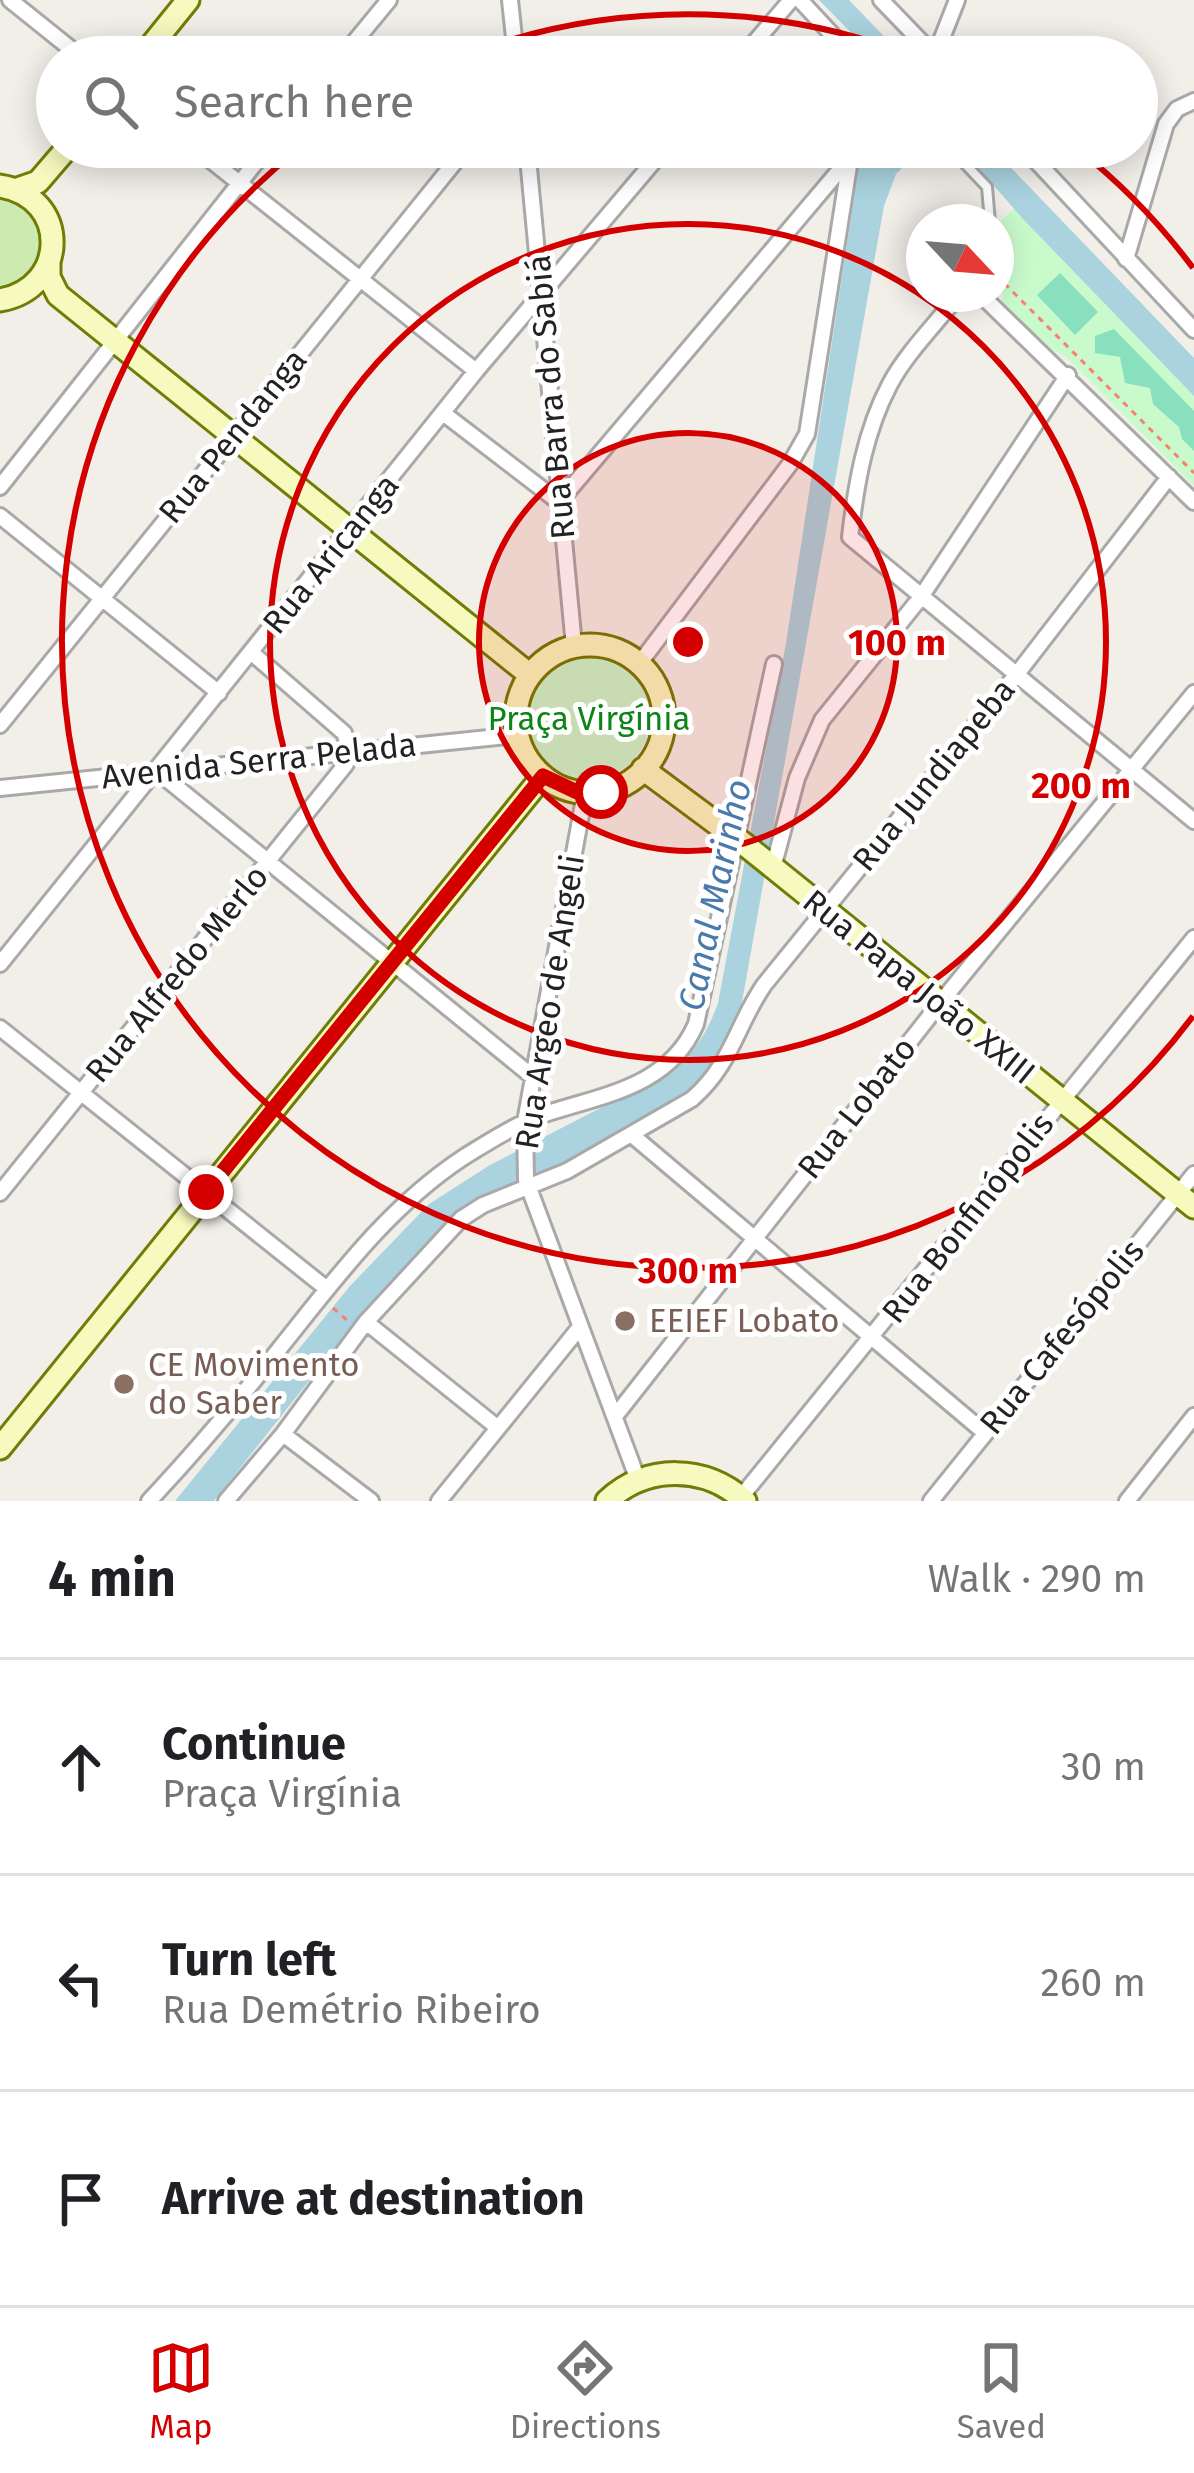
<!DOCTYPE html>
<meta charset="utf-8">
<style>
:root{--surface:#fff;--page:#f2f2f2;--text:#202124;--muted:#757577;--line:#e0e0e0;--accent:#d40000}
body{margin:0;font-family:"Fira Sans",sans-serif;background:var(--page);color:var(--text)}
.compass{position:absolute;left:906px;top:204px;width:108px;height:108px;border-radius:50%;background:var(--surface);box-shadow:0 6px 30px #0003;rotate:116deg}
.stop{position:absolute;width:36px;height:36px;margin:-27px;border:9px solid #d40000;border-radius:50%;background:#fff}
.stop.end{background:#d40000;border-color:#fff;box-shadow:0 3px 12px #0008}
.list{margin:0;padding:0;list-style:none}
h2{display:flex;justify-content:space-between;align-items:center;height:156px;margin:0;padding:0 48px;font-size:51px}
h2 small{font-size:39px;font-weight:400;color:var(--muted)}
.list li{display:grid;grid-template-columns:78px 1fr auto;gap:36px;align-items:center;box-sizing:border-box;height:216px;padding:0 48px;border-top:3px solid var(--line)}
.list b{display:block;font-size:45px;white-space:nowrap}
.list p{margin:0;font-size:39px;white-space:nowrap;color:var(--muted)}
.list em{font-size:39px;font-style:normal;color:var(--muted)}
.icon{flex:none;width:66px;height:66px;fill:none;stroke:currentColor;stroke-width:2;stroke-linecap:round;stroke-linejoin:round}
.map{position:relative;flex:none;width:1194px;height:1501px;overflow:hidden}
.search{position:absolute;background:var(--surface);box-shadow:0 6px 30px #0003;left:36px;right:36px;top:36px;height:132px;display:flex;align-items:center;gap:30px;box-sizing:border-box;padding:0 42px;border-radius:66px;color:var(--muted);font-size:45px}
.sheet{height:804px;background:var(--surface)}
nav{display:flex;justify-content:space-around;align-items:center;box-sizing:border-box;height:168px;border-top:3px solid var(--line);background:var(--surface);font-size:33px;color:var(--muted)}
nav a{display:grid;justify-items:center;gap:6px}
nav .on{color:var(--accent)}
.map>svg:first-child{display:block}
.grass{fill:#cdebb0}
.park{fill:#c8facc}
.pitch{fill:#88e0be}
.water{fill:#aad3df}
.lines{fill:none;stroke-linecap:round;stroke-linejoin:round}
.lane-casing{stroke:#a9a9a9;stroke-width:14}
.street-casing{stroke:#a9a9a9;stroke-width:20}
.secondary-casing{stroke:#707d05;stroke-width:27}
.path{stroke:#fa8072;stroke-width:3;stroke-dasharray:6 6;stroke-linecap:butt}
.lane{stroke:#fff;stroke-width:8}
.street{stroke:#fff;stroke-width:14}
.secondary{stroke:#f7fabf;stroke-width:21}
.route{stroke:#d40000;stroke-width:15}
.ring{fill:none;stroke:#d40000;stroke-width:6}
.education-dot{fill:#8d6e63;stroke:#fff;stroke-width:4.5}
.labels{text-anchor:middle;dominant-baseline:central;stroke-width:10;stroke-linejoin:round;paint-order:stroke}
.street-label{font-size:33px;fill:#222;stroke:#fff}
.park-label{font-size:33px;fill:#0c8416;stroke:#fff}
.education-label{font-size:33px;fill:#785e54;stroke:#fff;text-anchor:start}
.water-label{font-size:36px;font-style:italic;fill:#4a7aab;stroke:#fff}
.centre{fill:#d40000;stroke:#fff;stroke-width:6}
.ring-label{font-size:36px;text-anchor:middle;font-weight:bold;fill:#d40000;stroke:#fff;stroke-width:10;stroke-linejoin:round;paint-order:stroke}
</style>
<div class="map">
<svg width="1194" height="1501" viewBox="0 0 1194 1501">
<rect width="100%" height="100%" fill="#f2efe9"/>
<!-- grass -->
<path class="grass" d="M0 198C54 211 53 275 0 288Z"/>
<!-- park -->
<path class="park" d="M1014 208 1194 396V486L1067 358 1041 344 1003 306 999 223Z
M528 718a61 61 0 1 1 122 0a61 61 0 1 1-122 0Z"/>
<!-- pitch -->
<path class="pitch" d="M1060 273 1098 312 1075 335 1037 295Z
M1114 329 1194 411V451L1182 439 1179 427 1153 404 1150 388 1125 383 1120 357 1095 353V336Z"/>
<!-- water -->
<path class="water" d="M819 0H849L904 57H875Z
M869 147H887L905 165 896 174 884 206 739 1019 730 1042 700 1089 586 1156 513 1183 459 1213 346 1334 214 1501H175L350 1286 429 1204 490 1165 664 1075C693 1055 706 1036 718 1003L786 643 860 159Z
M960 147H991L1194 358V396L1024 220Z"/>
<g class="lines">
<defs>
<path id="lane" d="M949 147 987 187 990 222"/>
<path id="street" d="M10 0 81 57
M510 0 516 57
M800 0 853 57
M881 0 936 57
M935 56 957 0
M342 57 389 0
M742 57 791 0
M194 147 476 371
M527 147 574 646
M1023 147 1194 330
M1126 259 1166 124 1177 109 1194 101
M959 294C937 323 907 352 890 384 865 431 856 484 850 537L1194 821
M980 294 1194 502
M443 413 559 502 859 147
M0 487 268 147
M0 516 219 693
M639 664 790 464 807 434 849 166
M0 725 467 147
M158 772 533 1077
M0 788 518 735
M585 793 525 1122 526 1180 638 1480
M773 868 797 778 822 720 921 597 1068 375
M0 964 476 371 666 147
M0 1028 327 1289
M632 1135 985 1433
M0 1193 346 764 349 746 344 733 252 653
M366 1322 498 1428
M616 1415 940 1003 1194 693
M283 1434 371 1501
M741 1497 1194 938
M149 1501C195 1452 238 1401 280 1348 336 1278 388 1207 464 1157 487 1143 511 1127 536 1117 595 1096 668 1090 696 1024L774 664
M226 1501 283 1434 366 1322 461 1219 483 1205 567 1171 692 1099C732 1064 736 1026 764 985L1017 674 1169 477
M439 1501 580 1327
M931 1501 1194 1174
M1127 1501 1194 1416"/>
<path id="secondary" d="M142 57 188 0
M0 186C70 197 69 288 0 300
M15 190 38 182 68 147
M49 262V277L58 295 530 675
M516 719a74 74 0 1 1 148 0a74 74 0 1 1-148 0Z
M643 769 744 844 1194 1207
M0 1448 543 776
M607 1501C647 1464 705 1465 745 1501"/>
</defs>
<!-- lane casing -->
<use href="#lane" class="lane-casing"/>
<!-- street casing -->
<use href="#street" class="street-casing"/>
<!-- secondary casing -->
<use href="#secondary" class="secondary-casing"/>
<!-- path -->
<path class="path" d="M996 275 1194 473
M333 1308 348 1321"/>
<!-- lane -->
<use href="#lane" class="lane"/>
<!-- street -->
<use href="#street" class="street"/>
<!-- secondary -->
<use href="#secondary" class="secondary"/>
</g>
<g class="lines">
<!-- route -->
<path class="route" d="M206 1192 543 776 577 792H601"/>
</g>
<!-- distance rings -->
<circle cx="688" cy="642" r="209" fill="#d40000" fill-opacity=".12"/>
<g class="ring">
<circle cx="688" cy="642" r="209"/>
<circle cx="688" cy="642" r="418"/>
<path d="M1193 1016A628 628 0 1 1 301 147M463 56A628 628 0 0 1 913 56M1075 147A628 628 0 0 1 1193 268"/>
</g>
<!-- markers -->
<g class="education-dot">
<circle cx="625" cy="1321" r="12"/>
<circle cx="124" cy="1384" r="12"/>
</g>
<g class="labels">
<!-- street labels -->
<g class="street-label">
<text transform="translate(551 397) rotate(-95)">Rua Barra do Sabiá</text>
<text transform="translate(233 436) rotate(-51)">Rua Pendanga</text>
<text transform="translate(331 554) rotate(-51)">Rua Aricanga</text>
<text transform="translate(259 761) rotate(-6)">Avenida Serra Pelada</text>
<text transform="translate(934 775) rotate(-51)">Rua Jundiapeba</text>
<text transform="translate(177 974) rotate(-51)">Rua Alfredo Merlo</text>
<text transform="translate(919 987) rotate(39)">Rua Papa João XXIII</text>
<text transform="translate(550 1002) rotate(-81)">Rua Argeo de Angeli</text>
<text transform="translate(857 1108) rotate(-52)">Rua Lobato</text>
<text transform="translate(968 1218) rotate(-52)">Rua Bonfinópolis</text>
<text transform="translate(1062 1337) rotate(-51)">Rua Cafesópolis</text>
</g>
<!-- park labels -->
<g class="park-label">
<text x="589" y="719">Praça Virgínia</text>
</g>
<!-- education labels -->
<g class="education-label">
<text x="649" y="1321">EEIEF Lobato</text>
<text x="148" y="1365">CE Movimento<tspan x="148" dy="38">do Saber</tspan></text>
</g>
<!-- water labels -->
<g class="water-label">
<text transform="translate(715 895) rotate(-78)">Canal Marinho</text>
</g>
</g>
<circle cx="688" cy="642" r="18" class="centre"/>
<g class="ring-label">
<text x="897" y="655">100 m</text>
<text x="1081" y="798">200 m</text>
<text x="688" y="1283">300 m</text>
</g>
</svg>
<svg class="compass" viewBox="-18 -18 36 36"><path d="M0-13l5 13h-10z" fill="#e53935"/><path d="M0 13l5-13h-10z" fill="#757577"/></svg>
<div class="stop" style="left:601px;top:792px"></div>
<div class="stop end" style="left:206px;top:1192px"></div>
<div class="search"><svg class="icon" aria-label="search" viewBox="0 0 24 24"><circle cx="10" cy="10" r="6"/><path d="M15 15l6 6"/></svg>Search here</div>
</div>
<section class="sheet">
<h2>4 min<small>Walk · 290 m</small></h2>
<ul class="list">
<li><svg class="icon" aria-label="ahead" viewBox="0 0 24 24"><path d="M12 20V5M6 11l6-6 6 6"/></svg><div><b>Continue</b><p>Praça Virgínia</p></div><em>30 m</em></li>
<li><svg class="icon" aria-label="left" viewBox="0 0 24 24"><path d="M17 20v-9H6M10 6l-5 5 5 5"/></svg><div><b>Turn left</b><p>Rua Demétrio Ribeiro</p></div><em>260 m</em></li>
<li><svg class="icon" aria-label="arrive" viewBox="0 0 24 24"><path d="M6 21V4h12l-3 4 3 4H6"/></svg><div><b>Arrive at destination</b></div></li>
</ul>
</section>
<nav>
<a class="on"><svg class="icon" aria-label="map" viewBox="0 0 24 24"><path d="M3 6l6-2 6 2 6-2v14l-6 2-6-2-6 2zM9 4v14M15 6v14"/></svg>Map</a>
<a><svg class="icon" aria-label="directions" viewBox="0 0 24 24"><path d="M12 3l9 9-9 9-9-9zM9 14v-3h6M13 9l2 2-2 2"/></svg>Directions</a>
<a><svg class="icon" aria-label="saved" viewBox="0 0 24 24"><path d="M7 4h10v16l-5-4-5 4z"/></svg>Saved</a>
</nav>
